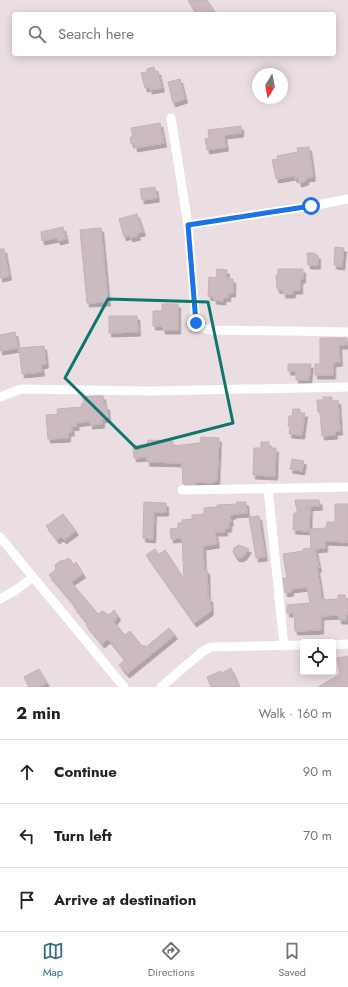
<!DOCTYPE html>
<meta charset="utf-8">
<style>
:root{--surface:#fff;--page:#f2f2f2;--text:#222;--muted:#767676;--line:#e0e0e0;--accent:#346c85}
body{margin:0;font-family:Jost,sans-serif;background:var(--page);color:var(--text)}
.controls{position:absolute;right:12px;bottom:12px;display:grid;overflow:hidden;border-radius:4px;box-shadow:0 2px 10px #0003}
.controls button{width:36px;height:36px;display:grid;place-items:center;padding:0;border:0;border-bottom:1px solid var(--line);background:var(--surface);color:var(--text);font:20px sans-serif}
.compass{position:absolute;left:252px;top:68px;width:36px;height:36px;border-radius:50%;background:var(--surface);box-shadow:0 2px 10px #0003;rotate:190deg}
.stop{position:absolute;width:12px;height:12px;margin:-9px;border:3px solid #1a73e8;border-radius:50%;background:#fff}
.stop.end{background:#1a73e8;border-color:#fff;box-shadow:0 1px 4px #0008}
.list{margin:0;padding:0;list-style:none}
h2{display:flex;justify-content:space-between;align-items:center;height:52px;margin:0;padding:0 16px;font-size:17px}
h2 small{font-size:13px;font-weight:400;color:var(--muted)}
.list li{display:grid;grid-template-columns:26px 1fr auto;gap:12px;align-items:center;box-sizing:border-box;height:64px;padding:0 16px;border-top:1px solid var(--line)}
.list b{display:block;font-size:15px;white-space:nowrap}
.list em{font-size:13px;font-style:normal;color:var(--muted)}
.icon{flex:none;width:22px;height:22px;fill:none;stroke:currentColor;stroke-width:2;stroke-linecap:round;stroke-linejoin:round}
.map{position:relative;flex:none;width:348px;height:687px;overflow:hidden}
.search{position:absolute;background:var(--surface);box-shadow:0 2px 10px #0003;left:12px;right:12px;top:12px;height:44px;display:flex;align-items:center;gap:10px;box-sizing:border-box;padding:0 14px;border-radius:4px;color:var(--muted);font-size:15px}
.sheet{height:244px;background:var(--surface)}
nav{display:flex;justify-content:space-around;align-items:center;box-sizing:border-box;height:56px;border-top:1px solid var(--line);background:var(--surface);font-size:11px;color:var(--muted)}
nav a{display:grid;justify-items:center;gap:2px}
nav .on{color:var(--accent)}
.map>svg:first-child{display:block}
.building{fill:#ccbac1;stroke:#c5b0b8;filter:url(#shadow)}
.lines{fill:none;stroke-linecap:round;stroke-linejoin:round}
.minor{stroke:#fff;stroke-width:9}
.route{stroke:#1a73e8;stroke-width:5}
.marked{fill:none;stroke:#0f766e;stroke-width:3;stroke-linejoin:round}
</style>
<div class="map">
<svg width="348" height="687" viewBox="0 0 348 687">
<defs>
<filter id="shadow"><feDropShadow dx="2.5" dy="4" stdDeviation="0" flood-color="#0004"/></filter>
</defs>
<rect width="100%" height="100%" fill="#ebdee3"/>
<!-- building -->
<path class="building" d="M188 0H207L216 14H196Z
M154 67 155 71H158L162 88 150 90 149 87 145 88 141 73 147 72V69Z
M180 79 185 99 173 103 168 82Z
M160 123 164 143 135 148 134 143 131 144 130 137H133L131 128Z
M241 126V133L224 135 226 147 207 150 205 139 209 138 208 130Z
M309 147 313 177 306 178V181L299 183 298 178 295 179 294 176 276 179 272 160 278 159 277 156 298 152 297 148Z
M155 187 157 198 142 200 140 189Z
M137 214 143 232 137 233 138 236 130 238 129 235 124 237 119 219Z
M63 227 66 239 58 241 57 238 42 241 41 232Z
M101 228 108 302 87 303 80 230Z
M335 247 344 248 342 266 334 265Z
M0 249H4L9 276 0 278Z
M307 253H315V255H318V265H308Z
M217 269 227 270 226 278 233 279V293H228V298L224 297 223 301 214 300V297L208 296 209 277 216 278Z
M278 269H303V279H300V290H293V294H283V290L277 289 276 275H278Z
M162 304H178V330H163L162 326H153V311H162Z
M109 316H137L138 332 109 333Z
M15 332 18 348 0 351V335Z
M320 338H347V345H339L340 362 333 363V375H315V364H320Z
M44 346 46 364 41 365 42 372 22 374 19 348Z
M288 364H311L309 380H296V371H288Z
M94 396H103L104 406H107L108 418 102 419V424L90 425V421L76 423 77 426 71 427 72 432H68V438L48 439 46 415 58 414 57 409 82 407 81 404 84 403 83 397Z
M323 397H332V401L338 400 340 431H335V435L322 436 320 412H318L317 400H323Z
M293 409H300V413H305L302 435 289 434 290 427 288 426 289 416H292Z
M201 437 219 438 217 481H213V483L196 482V484H183L182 463 147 462V457L134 458 133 446 147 444 148 440 173 441V446L200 443Z
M261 442H269V448H276L275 476 253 475 254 448H261Z
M292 459 304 461 302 471 290 469Z
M295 500H319L320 506 306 507H310L309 531 293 530 294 513H297V507H296Z
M144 502 166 503V512H154L153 539 143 538Z
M237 502H246L247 513 233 514V515L230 516 231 522H229V528H225V532H215L217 544 203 546 204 570H207L208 598H210L211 610 210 612 194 623 146 555 155 549 159 554 165 550 184 579 182 538 171 539 170 529 178 528V523H182V520L192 519V515L204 514V508L217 507V505L237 504Z
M335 504H348V542L325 541V548L315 549 319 568H317L322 600 338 599V595H345V599L348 598V614H346V620H339V615L321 616V630L295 631 294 613H287V605L310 603 307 587 291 589V592L285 593 283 578H287L283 554 303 551V549L311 548 310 529 326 528 327 522H335Z
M63 514 76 531 64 540 61 537 57 540 46 526Z
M259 516 265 557 256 558 249 517Z
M239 545 249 549 244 556 240 558 236 557 233 552 234 548Z
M69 558 74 565 76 562 83 574 71 582 98 614 102 611 109 615 114 610 118 616 114 622 125 635 130 631 142 646 144 645 146 647 169 628 175 635 127 674 119 665 125 660 108 639 102 644 86 625 87 623 74 607 75 606 49 575 56 569 55 565 62 560 64 561Z
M348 656V687H318L340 674 337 658Z
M231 668 239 687H211L207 677 221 671 222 673Z
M39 669 47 683 39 687H29L24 677Z"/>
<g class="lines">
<!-- minor -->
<path class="minor" d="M171 118 188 225 196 323 202 328 214 330 348 332
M188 225 311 206 348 199
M0 397 21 389 150 391 348 387
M268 488 284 646
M182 490 348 487
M0 537 124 687
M0 599 16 590 33 577
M333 645 348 644
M161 687 202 652 211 647 303 645"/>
</g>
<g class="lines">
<!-- route -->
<path class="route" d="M196 323 188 225 311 206"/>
</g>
<!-- marked area -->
<path class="marked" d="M108 299 208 302 233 423 136 448 65 378Z"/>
</svg>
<div class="controls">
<button><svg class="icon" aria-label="locate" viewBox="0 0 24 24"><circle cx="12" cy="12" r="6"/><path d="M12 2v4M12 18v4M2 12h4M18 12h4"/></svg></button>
</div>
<svg class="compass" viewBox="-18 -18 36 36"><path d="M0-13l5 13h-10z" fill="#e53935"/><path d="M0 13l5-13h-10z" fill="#767676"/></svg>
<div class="stop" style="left:311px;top:206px"></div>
<div class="stop end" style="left:196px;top:323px"></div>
<div class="search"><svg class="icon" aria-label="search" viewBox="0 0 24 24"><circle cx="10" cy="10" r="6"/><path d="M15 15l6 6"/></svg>Search here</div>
</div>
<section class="sheet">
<h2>2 min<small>Walk · 160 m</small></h2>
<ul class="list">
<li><svg class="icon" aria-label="ahead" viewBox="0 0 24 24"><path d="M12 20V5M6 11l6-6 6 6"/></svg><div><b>Continue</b></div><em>90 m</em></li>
<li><svg class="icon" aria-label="left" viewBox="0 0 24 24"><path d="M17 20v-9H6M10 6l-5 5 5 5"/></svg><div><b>Turn left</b></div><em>70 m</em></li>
<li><svg class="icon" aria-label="arrive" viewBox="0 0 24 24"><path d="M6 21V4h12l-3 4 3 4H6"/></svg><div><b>Arrive at destination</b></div></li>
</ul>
</section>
<nav>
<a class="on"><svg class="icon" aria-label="map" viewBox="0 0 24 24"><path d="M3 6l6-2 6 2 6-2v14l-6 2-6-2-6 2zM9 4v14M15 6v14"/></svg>Map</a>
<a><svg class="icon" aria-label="directions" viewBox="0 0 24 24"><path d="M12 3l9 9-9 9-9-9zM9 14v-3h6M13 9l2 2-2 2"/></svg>Directions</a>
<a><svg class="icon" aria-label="saved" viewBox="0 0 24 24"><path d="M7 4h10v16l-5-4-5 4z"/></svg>Saved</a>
</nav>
